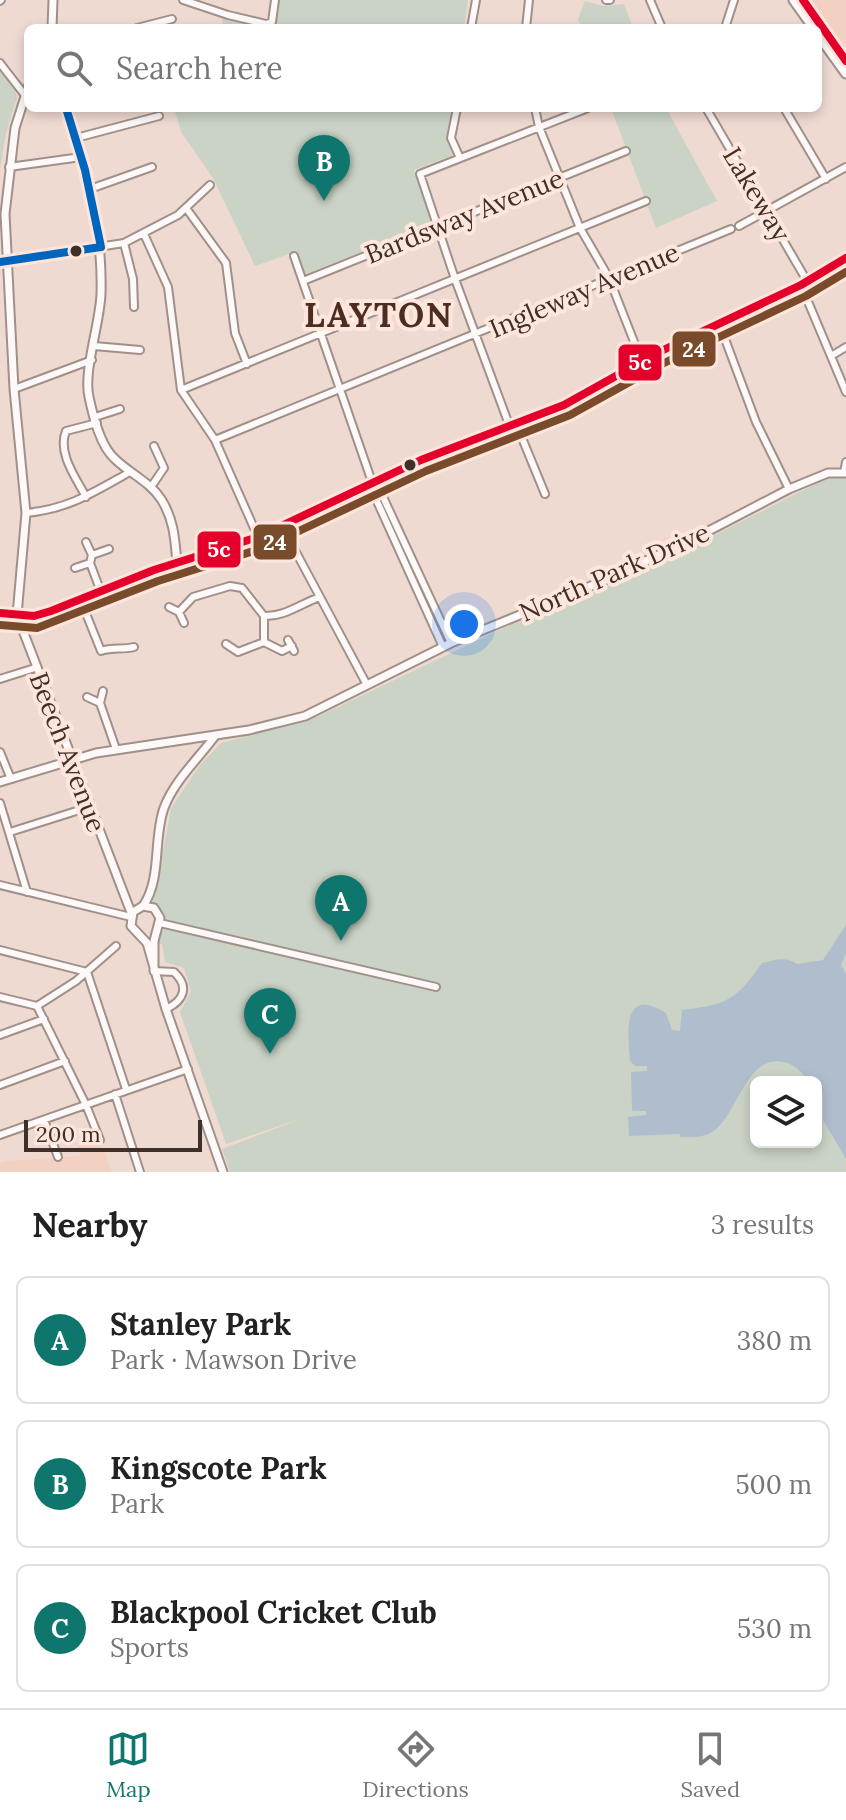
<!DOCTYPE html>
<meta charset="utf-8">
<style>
:root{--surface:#fff;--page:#f2f2f2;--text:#222;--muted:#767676;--line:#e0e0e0;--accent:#0f766e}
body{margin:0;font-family:Lora,serif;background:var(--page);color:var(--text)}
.controls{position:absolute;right:24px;bottom:24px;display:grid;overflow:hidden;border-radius:12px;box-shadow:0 4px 12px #0003}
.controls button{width:72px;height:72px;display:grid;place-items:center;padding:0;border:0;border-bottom:2px solid var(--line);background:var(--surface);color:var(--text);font:40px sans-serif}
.scale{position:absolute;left:24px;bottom:20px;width:178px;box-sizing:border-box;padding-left:8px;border:4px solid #3e2f29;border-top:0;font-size:22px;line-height:28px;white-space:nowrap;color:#3e2f29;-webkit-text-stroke:6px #fee6dc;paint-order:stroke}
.you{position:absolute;left:464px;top:624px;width:28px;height:28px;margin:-20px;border:6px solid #fff;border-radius:50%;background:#1a73e8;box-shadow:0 0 0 12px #1a73e833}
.badge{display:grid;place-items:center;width:52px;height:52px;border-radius:50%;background:var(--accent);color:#fff;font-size:26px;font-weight:700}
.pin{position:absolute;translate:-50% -66px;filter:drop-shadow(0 2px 4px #0008)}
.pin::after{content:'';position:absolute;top:42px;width:28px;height:24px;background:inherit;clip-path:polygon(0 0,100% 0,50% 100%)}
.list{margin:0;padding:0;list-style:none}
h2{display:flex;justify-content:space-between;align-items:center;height:104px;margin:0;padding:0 32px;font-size:34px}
h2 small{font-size:26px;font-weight:400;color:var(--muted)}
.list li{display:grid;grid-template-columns:52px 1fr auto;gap:24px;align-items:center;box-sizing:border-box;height:128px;margin:0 16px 16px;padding:0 16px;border:2px solid var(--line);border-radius:12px}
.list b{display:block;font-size:30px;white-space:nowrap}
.list p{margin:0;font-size:26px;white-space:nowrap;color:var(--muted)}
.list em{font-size:26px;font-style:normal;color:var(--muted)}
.icon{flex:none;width:44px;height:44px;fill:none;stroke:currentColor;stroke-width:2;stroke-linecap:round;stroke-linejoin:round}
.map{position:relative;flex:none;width:846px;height:1172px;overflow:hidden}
.search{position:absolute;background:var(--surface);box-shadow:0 4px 12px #0003;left:24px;right:24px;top:24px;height:88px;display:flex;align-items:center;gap:20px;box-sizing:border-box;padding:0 28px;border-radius:12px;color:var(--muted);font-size:30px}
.sheet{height:536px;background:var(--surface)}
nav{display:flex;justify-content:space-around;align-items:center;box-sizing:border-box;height:112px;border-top:2px solid var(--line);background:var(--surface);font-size:22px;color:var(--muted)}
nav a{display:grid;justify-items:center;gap:4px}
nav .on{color:var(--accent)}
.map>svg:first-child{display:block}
.built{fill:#f2d0c2}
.green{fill:#cad3c6;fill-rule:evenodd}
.water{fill:#b0bdcc}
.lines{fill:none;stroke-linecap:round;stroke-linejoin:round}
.minor-casing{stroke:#a0908a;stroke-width:10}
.tertiary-casing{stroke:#a0908a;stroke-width:11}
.secondary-casing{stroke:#a0908a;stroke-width:12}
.primary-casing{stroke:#a0908a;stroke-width:13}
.minor{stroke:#fdf9f8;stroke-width:6}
.tertiary{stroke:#fdf9f8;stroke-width:7}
.secondary{stroke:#fdf9f8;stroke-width:8}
.primary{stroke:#fdf9f8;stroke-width:9}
.bus-1-casing{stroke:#fee6dc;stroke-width:14}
.bus-2-casing{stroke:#fee6dc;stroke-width:14}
.bus-3-casing{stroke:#fee6dc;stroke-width:14}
.bus-1{stroke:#e4002b;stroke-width:8}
.bus-2{stroke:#7a4b2a;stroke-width:8}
.bus-3{stroke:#0065bd;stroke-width:8}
.bus-dot{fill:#3e2f29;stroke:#fee6dc;stroke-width:3}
.labels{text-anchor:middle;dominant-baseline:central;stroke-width:8;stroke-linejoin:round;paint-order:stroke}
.street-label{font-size:26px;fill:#3e2f29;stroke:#fee6dc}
.district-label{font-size:34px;font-weight:bold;letter-spacing:2px;fill:#4b2d22;stroke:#fee6dc}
.line-badge{stroke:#fee6dc;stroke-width:3}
.badge-label{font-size:22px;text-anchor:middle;font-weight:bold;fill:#fff}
</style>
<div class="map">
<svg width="846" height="1172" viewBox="0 0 846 1172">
<rect width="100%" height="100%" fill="#efdad2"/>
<!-- built -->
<path class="built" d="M811 0H846V49Z
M100 1140 112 1172H0V1163L7 1161 80 1156 78 1145Z"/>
<!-- green -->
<path class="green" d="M278 0H468L464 28H223L222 19 267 26 274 24Z
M585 1 603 6 624 4 633 28H581L578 19Z
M0 68 13 86 17 97 6 133 0 169Z
M174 108H451L446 139 453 155 414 170 432 224 305 274 295 252 255 266 213 178 181 132Z
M611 108H666L717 201 656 228Z
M838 477 846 478V1172H230L222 1149 303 1118 226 1144 180 1012 191 991 184 968 165 962 162 944 156 943 164 919 148 903 155 894 171 808 200 765 221 743 319 716 499 630 642 572 827 478ZM756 1082H816V1142H756Z"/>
<!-- water -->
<path class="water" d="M846 925V953L841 965 846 974V1159L823 1120V1093L816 1087V1082H811C805 1077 798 1068 792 1065 747 1044 739 1116 712 1132 703 1138 690 1137 680 1137V1134L629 1136 628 1117 646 1115V1111H632L631 1072 647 1071V1066H635L630 1061C628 1035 621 985 666 1013L672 1030 680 1031 682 1010C727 1005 736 1000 762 963 776 960 785 956 797 964L823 960Z"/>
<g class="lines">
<defs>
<path id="minor" d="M183 0 228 15 266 24 272 22 275 0
M606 0H610
M650 0 662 28
M0 1 1 0
M137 28 172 19
M471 28 476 0
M526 28 529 0
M725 28 734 0
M0 63 24 94
M457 108 451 138 460 158
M535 108 539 127 580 228 609 278 642 362
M706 108 807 281
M784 108 826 179
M76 138 159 116
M9 167 81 157
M90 189 152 167
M186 208 226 263 235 333 247 364
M739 226 846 167
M144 234 168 287 181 390 215 440 258 537
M124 243 133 279 134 307
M294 256 372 482 371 488 443 647
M7 261 124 243 178 215 210 185
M303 281 626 151
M801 285 846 392
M719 323 756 422 789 489
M94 346 140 350
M831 356 846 347
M14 389 92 360
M181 390 646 201
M95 417 120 409
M215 440 731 229
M844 473 846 462
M372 482 377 484 451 643
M151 487 164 468 154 446
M545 494 522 438 508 422 455 279 420 174 588 108
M86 497C76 478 57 453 66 431L97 423
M26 513C69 509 94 492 130 472
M282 526 367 685
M86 542 92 555 90 563 101 592
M92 555 109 549
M75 568 90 563
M81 601 101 651C113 647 122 650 134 647
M169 607 179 612 184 623
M179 612 193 597 230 586 242 588 264 616C284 617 300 604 320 597
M288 640 294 651
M264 642 282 651 292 646
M226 644 238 652 264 642V616
M0 679 35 668
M103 691 100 703 116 749
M87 697 100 703
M0 752 11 779
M0 803 27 892
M10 832 89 807
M0 885 131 917
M160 923 436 987
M0 950 87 972
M154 971 174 972C189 986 185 1000 166 1009
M87 972 126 1089
M0 997 37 1006 76 981 116 946
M37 1006 86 1105 100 1140
M0 1035 44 1019
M0 1085 65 1061
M115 1094 140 1172
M44 1120 58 1157
M0 1135 188 1069"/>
<path id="tertiary" d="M52 28 53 0
M28 87 15 128 5 214 14 389 26 513 17 615 132 915
M66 108C86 170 103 228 101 294 100 323 83 372 89 397 93 416 100 446 115 459 129 473 150 482 161 499 174 519 175 540 177 563
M0 782 96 753 249 730 305 716 451 643 603 581 697 537 789 489 828 473H846
M143 906C162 879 153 838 164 808 174 781 198 759 215 736
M154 971V941L160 918 154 908 143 906 133 912 131 926 147 943 166 1009 223 1172"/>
<path id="secondary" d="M0 613 34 616 51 611 154 570 258 537 421 460 564 405 659 352 801 285 846 258"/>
<path id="primary" d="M794 0 814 28
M803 0 846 61
M818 34 846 73"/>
</defs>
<!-- minor casing -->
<use href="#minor" class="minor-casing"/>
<!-- tertiary casing -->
<use href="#tertiary" class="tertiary-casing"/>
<!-- secondary casing -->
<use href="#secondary" class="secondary-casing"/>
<!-- primary casing -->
<use href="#primary" class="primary-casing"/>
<!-- minor -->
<use href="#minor" class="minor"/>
<!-- tertiary -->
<use href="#tertiary" class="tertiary"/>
<!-- secondary -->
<use href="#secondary" class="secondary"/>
<!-- primary -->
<use href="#primary" class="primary"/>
<defs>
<path id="bus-1" d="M803 0 846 61
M0 613 34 616 51 611 154 570 258 537 421 460 564 405 659 352 801 285 846 258"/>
<path id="bus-2" d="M0 625 37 628 158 581 263 548 426 471 570 415 664 363 806 296 846 272"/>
<path id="bus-3" d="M66 108 85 170 101 247
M0 262 101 247"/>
</defs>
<!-- bus-1 casing -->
<use href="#bus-1" class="bus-1-casing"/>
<!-- bus-2 casing -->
<use href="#bus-2" class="bus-2-casing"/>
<!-- bus-3 casing -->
<use href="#bus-3" class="bus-3-casing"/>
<!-- bus-1 -->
<use href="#bus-1" class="bus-1"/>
<!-- bus-2 -->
<use href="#bus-2" class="bus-2"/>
<!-- bus-3 -->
<use href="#bus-3" class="bus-3"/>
</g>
<!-- markers -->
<g class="bus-dot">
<circle cx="76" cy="251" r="7"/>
<circle cx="410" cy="465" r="7"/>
</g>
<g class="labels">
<!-- street labels -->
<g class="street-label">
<text transform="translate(757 194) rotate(59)">Lakeway</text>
<text transform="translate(464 216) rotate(-22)">Bardsway Avenue</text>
<text transform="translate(584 290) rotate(-23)">Ingleway Avenue</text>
<text transform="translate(614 572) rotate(-24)">North Park Drive</text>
<text transform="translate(68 752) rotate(69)">Beech Avenue</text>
</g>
<!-- district labels -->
<g class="district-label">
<text x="379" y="314">LAYTON</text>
</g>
</g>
<g class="line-badge">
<rect x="671" y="330" width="46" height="38" rx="8" fill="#7a4b2a"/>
<rect x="617" y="343" width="46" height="39" rx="8" fill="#e4002b"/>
<rect x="252" y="523" width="46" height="38" rx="8" fill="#7a4b2a"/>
<rect x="196" y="530" width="46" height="39" rx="8" fill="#e4002b"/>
</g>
<g class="badge-label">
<text x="694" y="357">24</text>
<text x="640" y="370">5c</text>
<text x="275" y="550">24</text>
<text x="219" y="557">5c</text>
</g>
</svg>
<div class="controls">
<button><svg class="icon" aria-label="layers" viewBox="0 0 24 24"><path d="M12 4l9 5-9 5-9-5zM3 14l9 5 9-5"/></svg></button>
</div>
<div class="scale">200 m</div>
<div class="you"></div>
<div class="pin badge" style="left:341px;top:941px">A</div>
<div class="pin badge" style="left:324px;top:201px">B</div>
<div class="pin badge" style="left:270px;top:1054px">C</div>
<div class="search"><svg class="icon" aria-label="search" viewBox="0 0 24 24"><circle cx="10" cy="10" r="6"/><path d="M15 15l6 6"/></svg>Search here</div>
</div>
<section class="sheet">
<h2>Nearby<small>3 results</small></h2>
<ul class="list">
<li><span class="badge">A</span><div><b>Stanley Park</b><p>Park · Mawson Drive</p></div><em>380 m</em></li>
<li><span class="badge">B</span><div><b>Kingscote Park</b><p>Park</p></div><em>500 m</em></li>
<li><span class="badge">C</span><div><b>Blackpool Cricket Club</b><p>Sports</p></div><em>530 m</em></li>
</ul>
</section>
<nav>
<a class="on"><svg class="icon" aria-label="map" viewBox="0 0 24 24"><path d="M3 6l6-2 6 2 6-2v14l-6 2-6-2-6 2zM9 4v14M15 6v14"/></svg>Map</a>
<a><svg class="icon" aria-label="directions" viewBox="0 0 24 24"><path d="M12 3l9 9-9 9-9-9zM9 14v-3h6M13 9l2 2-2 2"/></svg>Directions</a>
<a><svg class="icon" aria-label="saved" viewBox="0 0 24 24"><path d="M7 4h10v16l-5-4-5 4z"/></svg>Saved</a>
</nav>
